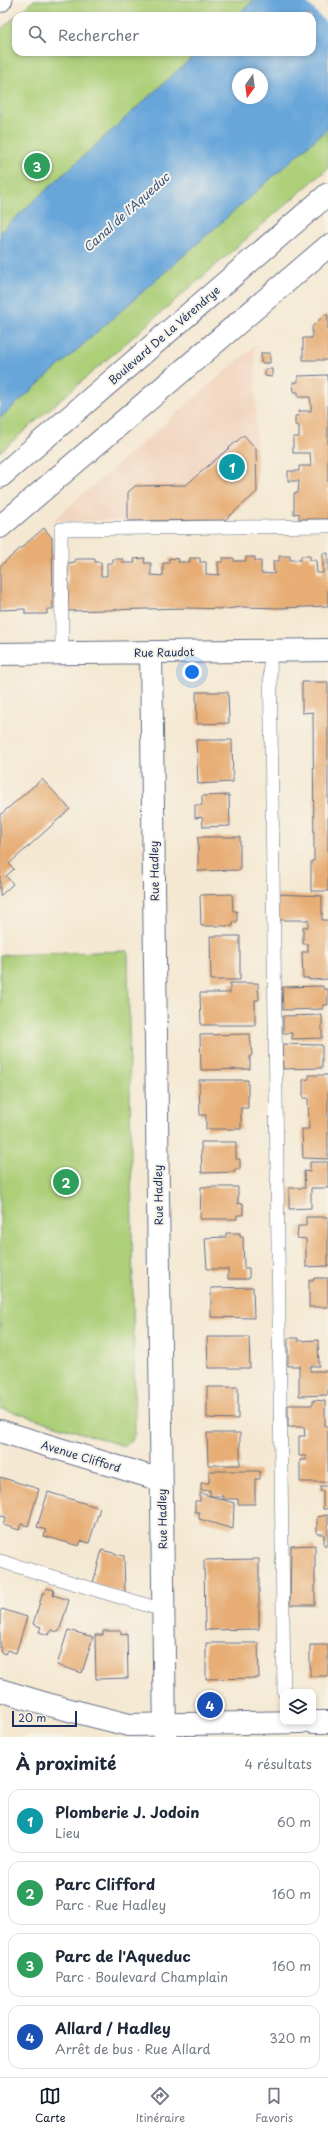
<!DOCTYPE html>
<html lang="fr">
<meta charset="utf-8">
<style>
:root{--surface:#fff;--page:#f6f6f7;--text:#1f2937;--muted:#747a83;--line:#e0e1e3;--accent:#111827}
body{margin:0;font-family:"Playpen Sans",sans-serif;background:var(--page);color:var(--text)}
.controls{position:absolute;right:12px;bottom:12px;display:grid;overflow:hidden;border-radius:8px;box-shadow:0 2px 6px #0003}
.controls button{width:36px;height:36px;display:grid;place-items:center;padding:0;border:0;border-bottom:1px solid var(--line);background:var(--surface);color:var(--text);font:20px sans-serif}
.compass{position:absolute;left:232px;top:68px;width:36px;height:36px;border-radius:50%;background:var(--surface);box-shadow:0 2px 6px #0003;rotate:194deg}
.scale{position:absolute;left:12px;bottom:10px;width:65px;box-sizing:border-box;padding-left:4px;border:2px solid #1b2f5e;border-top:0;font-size:11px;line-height:14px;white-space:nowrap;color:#1b2f5e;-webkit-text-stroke:3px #f7f3e8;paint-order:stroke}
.you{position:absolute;left:192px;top:672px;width:14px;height:14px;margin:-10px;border:3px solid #fff;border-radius:50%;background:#1a73e8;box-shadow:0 0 0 6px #1a73e833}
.badge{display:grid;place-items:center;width:26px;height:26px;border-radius:50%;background:var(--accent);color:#fff;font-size:13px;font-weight:700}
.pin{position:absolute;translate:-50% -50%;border:2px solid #fff;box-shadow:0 1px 4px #0006}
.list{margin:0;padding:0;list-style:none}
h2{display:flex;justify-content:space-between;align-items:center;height:52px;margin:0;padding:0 16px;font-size:17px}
h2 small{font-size:13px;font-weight:400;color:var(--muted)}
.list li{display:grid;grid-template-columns:26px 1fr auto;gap:12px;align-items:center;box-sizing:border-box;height:64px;margin:0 8px 8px;padding:0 8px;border:1px solid var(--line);border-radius:12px}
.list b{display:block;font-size:15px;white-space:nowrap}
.list p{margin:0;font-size:13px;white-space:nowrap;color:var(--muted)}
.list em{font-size:13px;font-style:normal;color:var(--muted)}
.icon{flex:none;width:22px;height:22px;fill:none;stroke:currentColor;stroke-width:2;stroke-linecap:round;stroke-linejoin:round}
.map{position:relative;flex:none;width:328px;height:1737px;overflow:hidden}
.search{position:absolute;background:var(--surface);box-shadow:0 2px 6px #0003;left:12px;right:12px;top:12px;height:44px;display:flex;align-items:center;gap:10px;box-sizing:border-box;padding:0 14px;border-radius:12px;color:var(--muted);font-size:15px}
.sheet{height:340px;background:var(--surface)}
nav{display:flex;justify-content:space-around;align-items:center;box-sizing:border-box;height:56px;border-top:1px solid var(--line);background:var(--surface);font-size:11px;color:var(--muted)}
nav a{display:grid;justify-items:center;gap:2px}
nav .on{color:var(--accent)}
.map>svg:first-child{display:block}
.built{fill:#f2d4be}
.green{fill:#accf78;stroke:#647f6b}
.water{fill:#68a6da;stroke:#426a9c;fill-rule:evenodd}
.pier{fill:#f4e8d2}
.building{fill:#e7ad75}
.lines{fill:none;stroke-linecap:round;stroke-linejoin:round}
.lane-casing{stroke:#677087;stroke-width:14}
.street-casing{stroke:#677087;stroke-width:24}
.secondary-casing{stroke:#677087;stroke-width:24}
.lane{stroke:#fff;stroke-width:13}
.street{stroke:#fff;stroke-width:22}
.secondary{stroke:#fff;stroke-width:22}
.labels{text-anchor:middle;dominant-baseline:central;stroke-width:4;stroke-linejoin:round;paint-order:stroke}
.street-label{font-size:11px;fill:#1b2f5e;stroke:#f7f3e8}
.water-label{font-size:12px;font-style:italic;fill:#325383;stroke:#f7f3e8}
</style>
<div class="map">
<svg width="328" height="1737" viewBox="0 0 328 1737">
<rect width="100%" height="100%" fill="#f7f3e8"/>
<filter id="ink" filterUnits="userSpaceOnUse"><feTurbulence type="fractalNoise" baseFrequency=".025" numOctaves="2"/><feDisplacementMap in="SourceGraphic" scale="8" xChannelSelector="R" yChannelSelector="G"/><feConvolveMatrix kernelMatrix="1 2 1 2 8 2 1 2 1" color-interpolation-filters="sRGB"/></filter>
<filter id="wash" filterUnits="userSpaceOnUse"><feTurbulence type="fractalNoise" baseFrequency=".012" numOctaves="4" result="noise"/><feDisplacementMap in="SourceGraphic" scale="16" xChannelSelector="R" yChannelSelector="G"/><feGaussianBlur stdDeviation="0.9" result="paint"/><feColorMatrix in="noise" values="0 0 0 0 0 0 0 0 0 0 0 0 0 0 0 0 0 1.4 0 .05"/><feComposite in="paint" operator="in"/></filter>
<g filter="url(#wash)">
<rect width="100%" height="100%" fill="#f4e8d2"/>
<!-- built -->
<path class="built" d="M255 346 257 492 225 520 52 521Z"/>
<!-- green -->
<path class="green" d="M34 0H254L237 16H16V52H198L0 232V30Z
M328 128V168L0 452V418Z
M128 951 135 1432 132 1441 124 1446 0 1408V955Z"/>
<!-- water -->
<path class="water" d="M254 0H328V128L0 418V232L198 52H312V16H237ZM238 74H262V98H238Z"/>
<!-- pier -->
<path class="pier" d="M305 0H328V25Z"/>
<g id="blocks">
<!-- building -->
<path class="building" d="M324 315H328V360H303V338H312V327Z
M261 353H270V363H261Z
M265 369H272V377L265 376Z
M328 375V519H299V513L294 514V493H298L299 481H288V471H299V466H311L310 453H293V437H299V426L295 425V416H299L298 411H311V404L310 397H298V392H294L293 382H298V376Z
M244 435 256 449 257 492 225 520 128 521V492L135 486 186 485Z
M44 528 52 538 53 609H47V614H25V609L0 610V566Z
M323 553H328V606L282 608 241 607 227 609 186 608 67 611 66 606H68V563L75 562V559H95V562H101V576H107V563H113V559H123V563H135L134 559 145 558 144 563H151V575L163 576V563H169V558L179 559 178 562H190V558H200V562H206V574L219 575 218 562H223V558H234V561H246V557H255V561H261V573L274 574 273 561H279V556H290V560H301V556H310V560H316L317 573H323Z
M302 682H328V891H311V861H314L313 712 302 713Z
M196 692H228L229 723 197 724Z
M196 740H232L233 782 198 784Z
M42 779 70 809 9 864 14 869 6 876 13 884 0 896V815Z
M229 795 230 826 203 827 202 817 195 818V805H202V796Z
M198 837H240V870L198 871Z
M232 894 233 911H237V922H233V926H201L200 895Z
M277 894 322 896V920H328V979L309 980V978H303L302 952H308V944H303V927H308V920H278Z
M210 936H240V980H211Z
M230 983H258L259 1000H255V1025H201L200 993H230Z
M323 986V989H328V1005H323V1009L283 1010 282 987Z
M322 1015V1038L292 1039V1033H283V1016Z
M250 1034 252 1055 250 1056V1069L201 1070 200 1035Z
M282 1044 322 1045V1068L283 1069Z
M309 1075H328V1159L303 1158 302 1129H309L308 1098H303V1080L309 1079Z
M199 1080H248V1108H241V1129H206V1115H200Z
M201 1142H236V1159H240V1169H235V1172L202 1173Z
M310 1162H328V1188H311V1208L289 1209V1188H305L304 1171 310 1172Z
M201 1187H238V1204L243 1203V1215H237V1219H200Z
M306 1217H328V1266L306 1267V1239L297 1238 298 1226H306Z
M226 1233H240V1237H243L244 1268H249V1279H228V1269H207L205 1238 226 1237Z
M314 1278H328V1307H309V1280H314Z
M253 1287 254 1318 211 1317V1288Z
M207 1337H249L250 1368H208Z
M288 1338H298V1341L318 1340 319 1366H310V1371H328V1395L299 1396V1366H288Z
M207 1387H238V1419L207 1418Z
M313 1400 325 1401V1426H328V1482H300V1460H306V1456H299V1436H305L304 1427H288V1405H313Z
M207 1433H240V1465H208Z
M209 1471H260V1479H255V1504H238V1499H223V1496H210V1490L201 1491V1483H209Z
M0 1477 39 1489 28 1526 21 1524 19 1530 3 1525 6 1517 0 1516Z
M321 1486H328V1509H323V1491H320Z
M48 1492 100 1508 89 1543 81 1541 79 1546 44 1536 46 1530 37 1527Z
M200 1493 234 1503 233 1529 199 1519V1512H195V1501H200Z
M328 1515V1545H324V1534H317V1517Z
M315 1545V1605H290L291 1546Z
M102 1550 124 1556 125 1593 93 1583Z
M259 1559V1629L205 1630 204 1560Z
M46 1588 54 1590 53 1595 69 1600 59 1632 51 1630 49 1635 39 1632 41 1627 33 1624 43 1592 45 1593Z
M2 1609 27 1617 16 1653 7 1650 5 1654 0 1652V1611Z
M68 1630 93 1637 82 1673 57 1665Z
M103 1631H121V1635L127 1634 128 1678 96 1679 95 1635H103Z
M206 1643H258L259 1678 206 1679Z
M310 1645H328V1676H310Z"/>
</g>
</g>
<g filter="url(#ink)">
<use href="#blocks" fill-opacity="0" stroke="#677087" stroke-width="1"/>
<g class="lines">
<defs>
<path id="lane" d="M270 650 284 1692
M62 653 61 529 328 526
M0 1561 163 1610"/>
<path id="street" d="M151 652 165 1737
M0 654 328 650
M0 1431 161 1480"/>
<path id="secondary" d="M0 1 1 0
M0 477 328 194
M0 527 328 246
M0 1690 50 1705 129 1725 301 1722
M313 1722H328"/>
</defs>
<!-- lane casing -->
<use href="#lane" class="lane-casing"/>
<!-- street casing -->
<use href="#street" class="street-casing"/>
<!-- secondary casing -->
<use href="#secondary" class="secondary-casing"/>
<!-- lane -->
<use href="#lane" class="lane"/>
<!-- street -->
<use href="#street" class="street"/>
<!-- secondary -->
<use href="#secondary" class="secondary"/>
</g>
</g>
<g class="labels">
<!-- street labels -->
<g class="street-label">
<text transform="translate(164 335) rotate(-41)">Boulevard De La Vérendrye</text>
<text transform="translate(164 652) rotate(-1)">Rue Raudot</text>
<text transform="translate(154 871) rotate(-91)">Rue Hadley</text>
<text transform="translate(158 1195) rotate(-91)">Rue Hadley</text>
<text transform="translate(81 1456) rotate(17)">Avenue Clifford</text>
<text transform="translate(162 1519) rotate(-91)">Rue Hadley</text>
</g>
<!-- water labels -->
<g class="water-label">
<text transform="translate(126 212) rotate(-42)">Canal de l'Aqueduc</text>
</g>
</g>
</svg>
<div class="controls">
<button><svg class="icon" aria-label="layers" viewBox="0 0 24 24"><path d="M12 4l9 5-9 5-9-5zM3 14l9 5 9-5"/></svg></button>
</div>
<svg class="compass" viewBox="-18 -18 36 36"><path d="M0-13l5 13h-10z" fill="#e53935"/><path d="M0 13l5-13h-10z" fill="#747a83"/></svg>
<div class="scale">20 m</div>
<div class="you"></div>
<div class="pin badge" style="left:232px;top:467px;background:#0f9aa8">1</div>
<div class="pin badge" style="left:66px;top:1182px;background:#2e9e5b">2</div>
<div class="pin badge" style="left:37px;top:166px;background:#2e9e5b">3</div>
<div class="pin badge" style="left:210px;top:1705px;background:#1a4fb4">4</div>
<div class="search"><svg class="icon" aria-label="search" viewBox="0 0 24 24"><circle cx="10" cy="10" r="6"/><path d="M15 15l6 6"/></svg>Rechercher</div>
</div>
<section class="sheet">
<h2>À proximité<small>4 résultats</small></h2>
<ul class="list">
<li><span class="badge" style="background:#0f9aa8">1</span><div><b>Plomberie J. Jodoin</b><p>Lieu</p></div><em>60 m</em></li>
<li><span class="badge" style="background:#2e9e5b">2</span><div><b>Parc Clifford</b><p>Parc · Rue Hadley</p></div><em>160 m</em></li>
<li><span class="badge" style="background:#2e9e5b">3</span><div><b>Parc de l'Aqueduc</b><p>Parc · Boulevard Champlain</p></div><em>160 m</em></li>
<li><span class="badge" style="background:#1a4fb4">4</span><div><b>Allard / Hadley</b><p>Arrêt de bus · Rue Allard</p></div><em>320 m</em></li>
</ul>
</section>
<nav>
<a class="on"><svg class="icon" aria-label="map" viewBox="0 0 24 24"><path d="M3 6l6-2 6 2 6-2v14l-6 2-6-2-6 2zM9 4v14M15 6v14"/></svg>Carte</a>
<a><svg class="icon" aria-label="directions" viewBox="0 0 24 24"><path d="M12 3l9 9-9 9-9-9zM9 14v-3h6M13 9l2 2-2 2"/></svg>Itinéraire</a>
<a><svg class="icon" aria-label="saved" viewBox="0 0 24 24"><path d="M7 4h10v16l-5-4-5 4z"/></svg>Favoris</a>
</nav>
